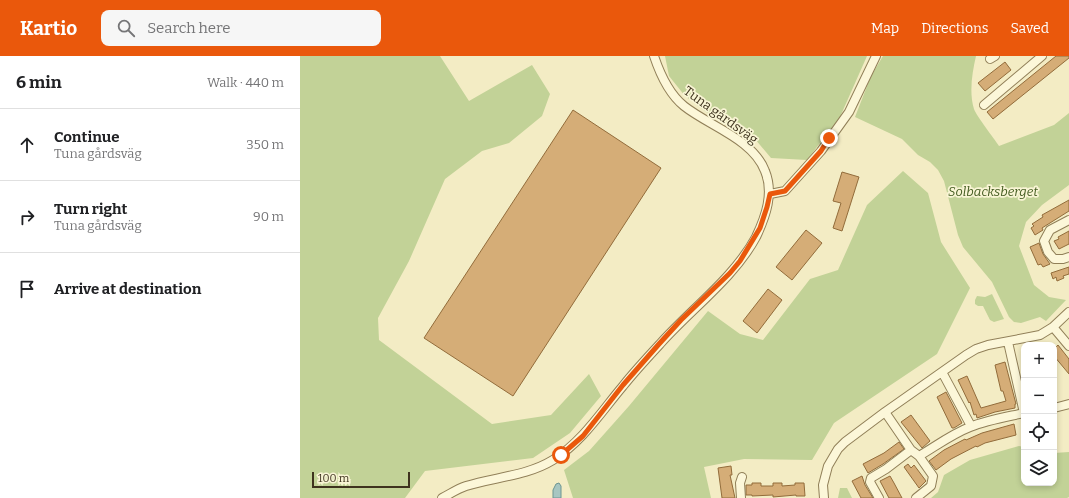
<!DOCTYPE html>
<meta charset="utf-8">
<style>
:root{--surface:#fff;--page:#f6f6f6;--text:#202124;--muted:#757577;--line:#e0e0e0;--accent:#ea580c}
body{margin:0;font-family:Bitter,serif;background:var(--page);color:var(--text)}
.controls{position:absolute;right:12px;bottom:12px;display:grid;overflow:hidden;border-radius:8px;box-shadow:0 2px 6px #0003}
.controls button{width:36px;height:36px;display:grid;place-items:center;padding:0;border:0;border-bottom:1px solid var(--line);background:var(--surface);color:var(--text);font:20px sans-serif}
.scale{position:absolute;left:12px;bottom:10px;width:98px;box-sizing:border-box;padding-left:4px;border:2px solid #3e331e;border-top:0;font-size:11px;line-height:14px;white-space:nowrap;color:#3e331e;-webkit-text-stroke:3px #f9f5d5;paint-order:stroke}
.stop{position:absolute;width:12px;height:12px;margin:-9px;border:3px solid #ea580c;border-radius:50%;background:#fff}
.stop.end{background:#ea580c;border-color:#fff;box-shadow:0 1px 4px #0008}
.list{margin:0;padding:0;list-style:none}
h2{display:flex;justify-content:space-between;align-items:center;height:52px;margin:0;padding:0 16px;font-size:17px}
h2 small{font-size:13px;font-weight:400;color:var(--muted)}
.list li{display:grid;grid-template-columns:26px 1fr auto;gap:12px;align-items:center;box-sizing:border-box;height:72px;padding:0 16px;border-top:1px solid var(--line)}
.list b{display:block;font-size:15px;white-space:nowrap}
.list p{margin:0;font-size:13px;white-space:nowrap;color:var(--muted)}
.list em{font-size:13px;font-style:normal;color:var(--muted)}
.icon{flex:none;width:22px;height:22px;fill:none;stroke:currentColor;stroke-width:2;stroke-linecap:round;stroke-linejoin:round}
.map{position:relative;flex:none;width:769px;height:442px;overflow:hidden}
header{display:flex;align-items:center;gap:24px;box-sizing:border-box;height:56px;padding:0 20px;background:var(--accent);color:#fff}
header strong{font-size:19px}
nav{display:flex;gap:22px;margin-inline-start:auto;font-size:14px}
.search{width:280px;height:36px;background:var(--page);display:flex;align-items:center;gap:10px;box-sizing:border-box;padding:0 14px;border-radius:8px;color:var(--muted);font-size:15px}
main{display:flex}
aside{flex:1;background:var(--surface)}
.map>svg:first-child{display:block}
.green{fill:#c2d297}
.water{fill:#a7c6c1;stroke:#6c9592}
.building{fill:#d5ad77;stroke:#926c3b}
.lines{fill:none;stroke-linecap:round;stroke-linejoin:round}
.minor-casing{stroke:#907f58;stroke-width:10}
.minor{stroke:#fcf7d9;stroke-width:8}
.route{stroke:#ea580c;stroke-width:5}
.labels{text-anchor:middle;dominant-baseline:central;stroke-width:3.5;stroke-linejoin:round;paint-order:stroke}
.street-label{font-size:13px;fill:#3e331e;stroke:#f9f5d5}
.park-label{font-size:13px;font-style:italic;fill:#455d22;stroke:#f9f5d5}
</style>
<header>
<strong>Kartio</strong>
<div class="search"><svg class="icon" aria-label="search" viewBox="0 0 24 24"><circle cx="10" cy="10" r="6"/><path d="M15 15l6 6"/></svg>Search here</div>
<nav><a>Map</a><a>Directions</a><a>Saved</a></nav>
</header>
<main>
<aside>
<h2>6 min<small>Walk · 440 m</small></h2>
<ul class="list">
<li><svg class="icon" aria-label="ahead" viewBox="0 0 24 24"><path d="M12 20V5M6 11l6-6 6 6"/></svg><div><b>Continue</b><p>Tuna gårdsväg</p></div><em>350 m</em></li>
<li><svg class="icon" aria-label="right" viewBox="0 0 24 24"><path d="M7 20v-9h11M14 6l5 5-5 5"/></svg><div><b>Turn right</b><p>Tuna gårdsväg</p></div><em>90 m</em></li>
<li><svg class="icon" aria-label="arrive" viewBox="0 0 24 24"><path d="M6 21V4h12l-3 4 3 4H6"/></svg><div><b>Arrive at destination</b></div></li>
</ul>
</aside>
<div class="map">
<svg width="769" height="442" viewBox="0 0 769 442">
<rect width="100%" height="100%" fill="#f3ecc4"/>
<!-- green -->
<path class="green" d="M0 0H140L169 45 232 9 250 38 242 60 209 87 182 95 145 123 109 205 78 262 79 284 192 368 251 359 289 318 301 340 270 377 233 402 125 415 105 442H0Z
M365 0H567L540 61 507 104 471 102 455 83 410 59 385 40 369 20Z
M583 0H676C672 17 669 37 674 53 677 61 694 82 699 90L754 69 769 57V129L742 149 726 166 719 190 734 229 749 241 766 244 746 265 740 261 721 267 714 266 709 261 692 226 663 191 658 179 644 125 638 114 630 106 618 99 602 83 555 61 571 20Z
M603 115 628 137 641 186 670 232 637 298 534 367 512 404 444 403 404 411 411 442H273L264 414 289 395 329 350 408 255 440 278 463 284 510 223 538 214 567 149Z
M692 238 704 263 694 266 690 264 683 250H678L675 248V244L677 240 685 241Z
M719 390 724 391V427H754V397L769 396V441L767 442H631L638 436 644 419 670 404Z
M540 432H547L552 442H538Z"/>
<!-- water -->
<path class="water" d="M259 427 261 430V442H253V434L256 428Z"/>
<!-- building -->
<path class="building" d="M756 0H769V2L693 63 687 56Z
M705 6 711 14 685 35 678 27Z
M273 54 361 112 213 340 124 282Z
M542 116 559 121 542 175 533 172 541 147 533 145Z
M769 144V155L742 172 743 174 735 179 731 172 734 170 732 168 743 161 742 159Z
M506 174 522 187 492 224 476 211Z
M769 175V188L759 193 754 185 759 183 758 181Z
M739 187 743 198 750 208 743 211 741 208 738 209 730 191Z
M769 211V218L763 220 764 222 757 225 756 221 753 223 751 217Z
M468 233 482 244 457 277 443 265Z
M758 289 769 303V318L754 300V293Z
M705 306 716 348H715V352L695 356 677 362 676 358 674 359 670 346 669 347 658 324 667 320 681 352 706 345 703 335H701L695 309Z
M646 336 662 367 654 372H652L637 341Z
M611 359 630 385 622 392 601 366Z
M714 368 716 379 685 387 677 391 676 390 651 403 636 414 629 405 644 394 665 383 666 384 682 377Z
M599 386 604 393 583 408 568 417 563 408 584 397Z
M608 408 611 412 614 409 626 425 619 432 604 411Z
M431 410 432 419H430L435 442H422L418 412Z
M562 420 565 429 573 442H561L552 425Z
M590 420 594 427 602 442H589L580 425Z
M452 427H461V430H473V427H482V430L495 429V427H504L505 440H496V439L473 441V439L452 440V439H446V429H452Z"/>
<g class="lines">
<defs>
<path id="minor" d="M690 3 695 0
M684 49 742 0
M470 138 485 135 521 95 549 56 576 0
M769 164 750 174 744 185 748 196 754 203H763L769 201
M753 271 769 290
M708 286 724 357
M642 316 671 370
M754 352 769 348
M585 356 611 394 619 400 633 420 631 430 616 442
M619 400C636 390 652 378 670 371 687 364 706 361 724 357
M142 442C150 438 157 433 166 430 195 421 227 420 253 404 283 385 301 356 323 330 334 316 347 302 360 288 391 253 434 222 456 181 466 160 474 137 465 115 453 83 409 70 384 50 369 38 360 18 354 0
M441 442 440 427 442 421
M524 442 523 429 528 410 538 393 545 386 585 356 666 299 676 293 688 289 740 279 753 271 769 256
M579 442 570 426 571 422 586 413 611 394"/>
</defs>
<!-- minor casing -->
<use href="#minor" class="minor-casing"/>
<!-- minor -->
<use href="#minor" class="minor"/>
</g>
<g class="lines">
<!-- route -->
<path class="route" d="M261 399 283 380 323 329 359 288 381 264 430 217 440 205 460 172 467 151 470 138 485 135 521 95 529 82"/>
</g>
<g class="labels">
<!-- street labels -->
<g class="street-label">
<text transform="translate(421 59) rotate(36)">Tuna gårdsväg</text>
</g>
<!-- park labels -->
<g class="park-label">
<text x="693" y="135">Solbacksberget</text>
</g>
</g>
</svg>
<div class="controls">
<button>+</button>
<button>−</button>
<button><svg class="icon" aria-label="locate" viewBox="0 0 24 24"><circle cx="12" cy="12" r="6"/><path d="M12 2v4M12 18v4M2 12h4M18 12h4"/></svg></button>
<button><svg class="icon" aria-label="layers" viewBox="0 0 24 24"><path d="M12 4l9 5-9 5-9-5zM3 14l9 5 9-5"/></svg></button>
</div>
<div class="scale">100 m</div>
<div class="stop" style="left:261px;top:399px"></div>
<div class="stop end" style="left:529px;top:82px"></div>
</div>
</main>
